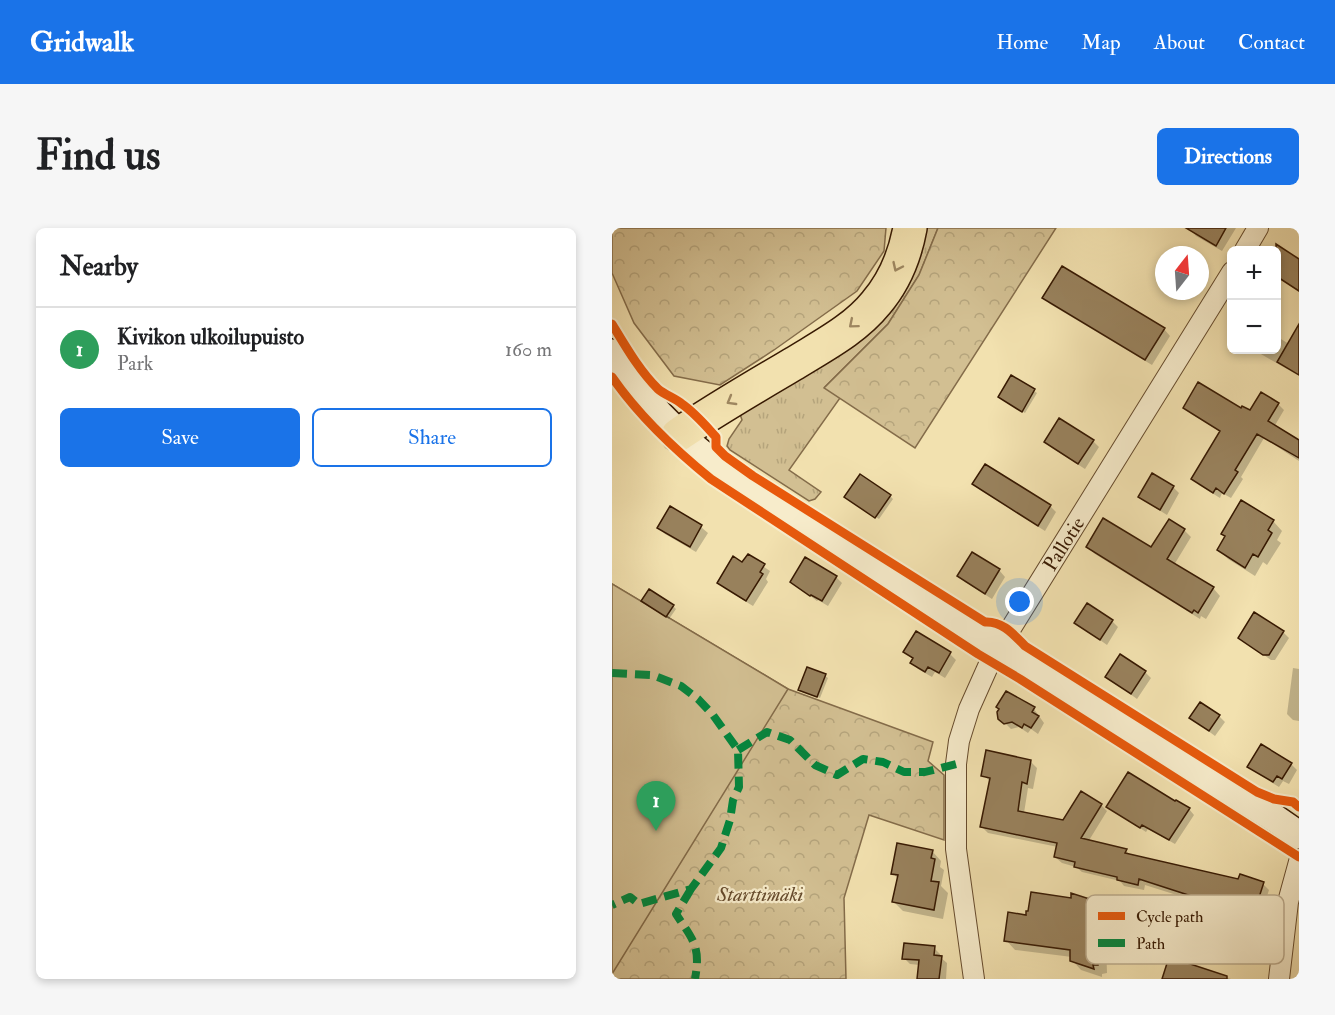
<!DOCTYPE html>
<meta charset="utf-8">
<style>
:root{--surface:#fff;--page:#f6f6f6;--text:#202124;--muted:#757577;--line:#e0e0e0;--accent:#1a73e8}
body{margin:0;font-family:"IM FELL Double Pica",serif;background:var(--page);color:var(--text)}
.controls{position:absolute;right:18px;top:18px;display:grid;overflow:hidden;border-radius:9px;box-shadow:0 3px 9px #0003}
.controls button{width:54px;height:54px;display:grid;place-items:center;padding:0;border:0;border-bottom:2px solid var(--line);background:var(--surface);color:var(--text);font:30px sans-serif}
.compass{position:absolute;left:543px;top:18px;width:54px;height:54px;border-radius:50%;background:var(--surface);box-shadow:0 3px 9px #0003;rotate:17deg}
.you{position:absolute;left:408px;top:374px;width:21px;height:21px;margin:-15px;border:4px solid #fff;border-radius:50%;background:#1a73e8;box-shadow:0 0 0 9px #1a73e833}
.badge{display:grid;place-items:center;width:39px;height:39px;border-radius:50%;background:var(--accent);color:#fff;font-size:20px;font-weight:700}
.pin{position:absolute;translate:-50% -50px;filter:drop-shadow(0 2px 3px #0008)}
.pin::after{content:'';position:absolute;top:32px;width:21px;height:18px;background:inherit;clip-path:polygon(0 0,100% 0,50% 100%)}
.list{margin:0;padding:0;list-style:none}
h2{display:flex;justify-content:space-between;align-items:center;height:78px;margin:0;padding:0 24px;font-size:26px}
h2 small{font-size:20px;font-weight:400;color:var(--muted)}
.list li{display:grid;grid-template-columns:39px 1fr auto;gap:18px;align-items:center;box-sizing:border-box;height:84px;padding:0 24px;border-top:2px solid var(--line)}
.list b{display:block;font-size:22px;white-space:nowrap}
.list p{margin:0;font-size:20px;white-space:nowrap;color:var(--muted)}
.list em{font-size:20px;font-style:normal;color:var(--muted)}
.actions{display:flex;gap:12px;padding:18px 24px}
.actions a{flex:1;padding:14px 0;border:2px solid var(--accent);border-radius:9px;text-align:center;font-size:21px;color:var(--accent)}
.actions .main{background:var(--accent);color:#fff}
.map{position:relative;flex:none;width:687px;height:751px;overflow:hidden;border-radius:9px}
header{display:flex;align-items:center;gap:36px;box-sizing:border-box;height:84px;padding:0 30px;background:var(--accent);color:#fff}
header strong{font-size:28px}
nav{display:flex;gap:33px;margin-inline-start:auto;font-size:21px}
.intro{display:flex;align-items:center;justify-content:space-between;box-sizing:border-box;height:144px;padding:0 36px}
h1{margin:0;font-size:42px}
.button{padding:15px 27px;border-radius:9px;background:var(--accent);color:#fff;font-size:21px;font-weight:700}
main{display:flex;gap:36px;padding:0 36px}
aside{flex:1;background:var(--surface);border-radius:9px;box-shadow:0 3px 9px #0003}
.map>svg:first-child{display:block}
.grass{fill:url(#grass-tufts);stroke:#846c4a;stroke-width:1.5}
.forest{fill:url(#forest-crowns);stroke:#846c4a;stroke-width:1.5}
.green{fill:#d2bf92;stroke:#846c4a;stroke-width:1.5}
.shadow{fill:#0003}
.building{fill:#98815c;stroke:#371902;stroke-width:1.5}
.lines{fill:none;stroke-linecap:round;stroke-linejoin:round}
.street-casing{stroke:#664b2d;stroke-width:22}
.secondary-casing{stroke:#371902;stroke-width:30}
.highway-casing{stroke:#371902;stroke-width:36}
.street{stroke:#f7eccb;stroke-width:20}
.secondary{stroke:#f7eccb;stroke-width:27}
.highway{stroke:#f2e1af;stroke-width:33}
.quiet{stroke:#00873e;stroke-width:8;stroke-dasharray:15 8;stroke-linecap:butt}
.cycleway-casing{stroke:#f7eccb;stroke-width:13}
.cycleway{stroke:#e8590c;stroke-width:9}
.oneway{stroke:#9e8761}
.labels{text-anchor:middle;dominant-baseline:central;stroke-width:4.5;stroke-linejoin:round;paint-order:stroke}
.street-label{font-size:20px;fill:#371902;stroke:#f7eccb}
.park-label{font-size:20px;font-style:italic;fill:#664b2d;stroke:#f7eccb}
.key{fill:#f7eccb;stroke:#bdad8f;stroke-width:1.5}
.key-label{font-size:16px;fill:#371902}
</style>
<header>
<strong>Gridwalk</strong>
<nav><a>Home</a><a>Map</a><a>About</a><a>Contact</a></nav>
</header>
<div class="intro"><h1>Find us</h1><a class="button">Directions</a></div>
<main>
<aside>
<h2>Nearby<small></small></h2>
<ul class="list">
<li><span class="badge" style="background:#2e9e5b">1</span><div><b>Kivikon ulkoilupuisto</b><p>Park</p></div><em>160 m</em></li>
</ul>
<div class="actions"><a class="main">Save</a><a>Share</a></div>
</aside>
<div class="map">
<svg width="687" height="751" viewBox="0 0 687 751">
<defs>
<pattern id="grass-tufts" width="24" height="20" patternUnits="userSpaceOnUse" patternTransform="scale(1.5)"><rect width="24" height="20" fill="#d2bf92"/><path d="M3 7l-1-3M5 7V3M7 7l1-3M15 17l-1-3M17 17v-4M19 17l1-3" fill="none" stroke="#b5a47c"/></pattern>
<pattern id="forest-crowns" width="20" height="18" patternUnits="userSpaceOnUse" patternTransform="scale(1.5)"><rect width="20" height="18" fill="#d2bf92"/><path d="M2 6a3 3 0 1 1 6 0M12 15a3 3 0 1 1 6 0" fill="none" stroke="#b5a47c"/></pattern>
</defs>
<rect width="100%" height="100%" fill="#f2e1af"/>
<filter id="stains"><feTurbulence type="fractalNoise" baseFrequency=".00333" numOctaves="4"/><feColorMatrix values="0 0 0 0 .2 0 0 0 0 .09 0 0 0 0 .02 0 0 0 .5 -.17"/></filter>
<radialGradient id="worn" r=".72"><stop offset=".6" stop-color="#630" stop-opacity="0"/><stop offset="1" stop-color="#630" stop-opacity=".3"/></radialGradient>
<!-- grass -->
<path class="grass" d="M305 0H326L307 47 276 96 213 159 228 170 177 242 209 264 203 271 197 273 118 222 115 218 117 211 130 192 127 183 206 130Z"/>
<!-- forest -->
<path class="forest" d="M0 0H274L272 23 245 63 162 122 108 157 62 148 22 95 0 45Z
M326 0H444L303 220 212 160 276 96 307 47Z
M0 356 176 461 321 514 316 533 332 547V612L257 587 232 670 234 751H0Z"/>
<!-- green -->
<path class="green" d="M0 356 176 461 0 746Z"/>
<!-- shadow -->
<path class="shadow" d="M579 0H624L610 23 584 8 578 1Z
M432 70 552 101 558 108 540 137 438 76Z
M687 105V148L642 122H664V108L677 116Z
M400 149 425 165 413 185 388 169Z
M666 176 672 182 662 199 687 214V233L652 210 629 249 631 251 619 270 610 265 608 270 587 257 581 251 609 204 579 186 573 180 639 184Z
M481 213 487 219 473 241 440 220 434 214Z
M361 256 438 278 444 284 433 303 368 262Z
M561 259 567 265 555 287 534 274 528 268Z
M278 268 281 271 267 291 237 271Z
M59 280 89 299 96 305 84 324 53 306 47 300Z
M661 293 670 303 665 312 669 315 655 337 651 334 643 348 616 331 607 322 614 309 610 306Z
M572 302 579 309 562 337 601 360 608 368 594 391 589 388 588 391 483 326 476 319 539 321Z
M360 326 387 342 393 349 380 371 353 354 347 348Z
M136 328 158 343 154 351 156 354 141 378 113 361 107 355 131 336Z
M224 349 230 355 216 378 206 372 205 373 180 354Z
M34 376 61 378 64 381 57 391Z
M500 393 506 399 495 417 464 395Z
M671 404 677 410 663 432H659L628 410Z
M293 424 338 426 344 432 333 450 323 444 320 449 306 441 300 435 302 431Z
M681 440 687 441V493L681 492 675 486Z
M533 444 539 450 525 471 495 449Z
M213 448 216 450 208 470 188 462Z
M422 481 432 495 426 506 419 501 416 505 407 499 399 501 388 490Z
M607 488 613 494 603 508 579 490Z
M419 534 425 540 421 561 416 560 412 585 452 593 489 577 495 583 476 614 514 623 520 628 627 653 651 656 657 662 647 693 533 657 532 662 512 658 508 653 470 644 464 639 450 635 443 629 446 619 376 605 370 599 379 554 371 547Z
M679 536 685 542 677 556 671 553 667 559 643 544 637 538Z
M496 579 577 581 582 587 563 616 536 601 534 604Z
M320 623 329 633 328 639 332 642 329 658 336 665 331 691 291 683 282 674 286 651 281 645Z
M483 674 493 684 495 745 490 746V749L469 742 460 732V729L403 722 394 712 415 688Z
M566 701 576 711 568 734 619 751H552L557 733 518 720 508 711Z
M322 720 328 726V729L335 735 334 751H306L308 737 298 736 292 730Z"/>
<!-- building -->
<path class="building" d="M574 0H614L604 18Z
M664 16 687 31V63L664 48Z
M450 38 553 100 533 132 430 70Z
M687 96V147L665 134Z
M399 147 423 161 410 184 386 169Z
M586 154 629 180 630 178 638 182 649 164 667 175 656 193 687 212V230L645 206 623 242 626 244 612 266 604 260 601 265 579 251 608 203 571 180Z
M447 190 482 212 466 236 432 214Z
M373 236 439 277 426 298 360 256Z
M540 245 562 258 548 282 526 269Z
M248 246 279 267 263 290 232 269Z
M629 272 662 292 656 302 660 305 646 329 641 326 633 340 605 322 613 308 609 306Z
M58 278 90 297 78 319 45 300Z
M491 290 539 319 557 291 573 301 555 331 602 359 586 385 582 382 580 385 474 319Z
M360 324 388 341 373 366 345 348Z
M136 326 153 336 148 344 151 346 134 373 105 355 121 328 130 334Z
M193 329 225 348 210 373 199 367 198 368 178 354Z
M37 361 62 377 54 389 29 373Z
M475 375 501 392 488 412 462 395Z
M642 384 672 403 657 427H651L626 410Z
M304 403 339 424 327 445 316 439 313 444 298 435 301 430 291 424Z
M508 426 534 443 519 466 493 449Z
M195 439 214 446 205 469 186 462Z
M394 463 423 479 420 484 427 488 419 500 412 496 410 500 400 494 392 496 386 491 385 484 387 481 384 479Z
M588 474 608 487 597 503 577 490Z
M649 516 680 535 670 551 665 548 661 554 635 539Z
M374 522 419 532 415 556 410 554 406 583 451 592 469 563 490 576 469 610 515 621 513 625 626 651 628 646 652 654 641 688 527 651 526 657 505 652V649L462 639 463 634 442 629 445 615 368 599 378 550 369 548Z
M516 544 563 573 564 572 578 580 557 612 530 597 528 600 494 579Z
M285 615 321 622 319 630 323 631 319 653 327 654 322 682 280 674 286 647 279 646Z
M419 664 459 670V665L484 673 486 737H481L482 741 458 733V722L392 713 396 684 414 687V683H416Z
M292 715 323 718 322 727 330 728 327 751H305L307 732 290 731Z
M557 729 615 748V751H550Z"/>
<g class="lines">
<defs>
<path id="street" d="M633 22 646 0
M362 751 344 621V536L347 513 357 481 378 434 620 44
M667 751 676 674 687 634"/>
<path id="secondary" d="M0 125C41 188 85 226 146 268L664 591 687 607"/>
<path id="highway" d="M66 207C104 181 144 158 183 135 212 117 243 101 264 75 282 54 293 27 298 0"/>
</defs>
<!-- street casing -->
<use href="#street" class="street-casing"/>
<!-- secondary casing -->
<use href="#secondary" class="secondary-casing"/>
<!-- highway casing -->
<use href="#highway" class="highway-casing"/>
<!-- street -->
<use href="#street" class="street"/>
<!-- secondary -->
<use href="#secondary" class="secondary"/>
<!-- highway -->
<use href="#highway" class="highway"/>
<!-- quiet -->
<path class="quiet" d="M0 445 40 447 69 458 86 471 101 487 126 522 127 559 121 572 118 592 109 620 79 661 27 676 18 669 0 677
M126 522 155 504 178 512 203 537 225 547 251 531 271 534 292 544H313L344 536
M79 661 64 686C81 712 89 718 83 751"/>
<defs>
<path id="cycleway" d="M0 96C14 119 27 142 46 161 53 167 63 170 70 176 83 185 93 197 104 209V219L113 228 141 248 373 394C391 393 402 407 413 418L645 564 662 571 681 574 687 579
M0 149C27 188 62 221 99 251L366 426 408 451 687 629"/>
</defs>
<!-- cycleway casing -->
<use href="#cycleway" class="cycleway-casing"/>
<!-- cycleway -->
<use href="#cycleway" class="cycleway"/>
</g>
<!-- one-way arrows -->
<defs><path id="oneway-chevron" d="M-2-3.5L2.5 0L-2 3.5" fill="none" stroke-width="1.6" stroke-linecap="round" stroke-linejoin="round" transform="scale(1.5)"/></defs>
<g class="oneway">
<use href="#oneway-chevron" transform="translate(285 39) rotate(115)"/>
<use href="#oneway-chevron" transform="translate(241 96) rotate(140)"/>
<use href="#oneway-chevron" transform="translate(119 173) rotate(150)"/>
</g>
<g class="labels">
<!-- street labels -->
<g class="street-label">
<text transform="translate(452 316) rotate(-58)">Pallotie</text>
</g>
<!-- park labels -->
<g class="park-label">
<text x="148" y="666">Starttimäki</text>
</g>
</g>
<!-- legend -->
<rect x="474" y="667" width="198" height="69" rx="9" class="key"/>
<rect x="486" y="684" width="27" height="8" fill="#e8590c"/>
<rect x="486" y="711" width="27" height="8" fill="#00873e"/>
<g class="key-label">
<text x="524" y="694">Cycle path</text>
<text x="524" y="721">Path</text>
</g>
<rect width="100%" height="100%" filter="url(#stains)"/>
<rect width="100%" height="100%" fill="url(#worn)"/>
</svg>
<div class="controls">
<button>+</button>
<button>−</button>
</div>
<svg class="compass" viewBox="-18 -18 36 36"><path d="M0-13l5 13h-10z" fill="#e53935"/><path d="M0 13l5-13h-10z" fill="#757577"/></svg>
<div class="you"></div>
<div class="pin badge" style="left:44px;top:603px;background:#2e9e5b">1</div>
</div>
</main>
